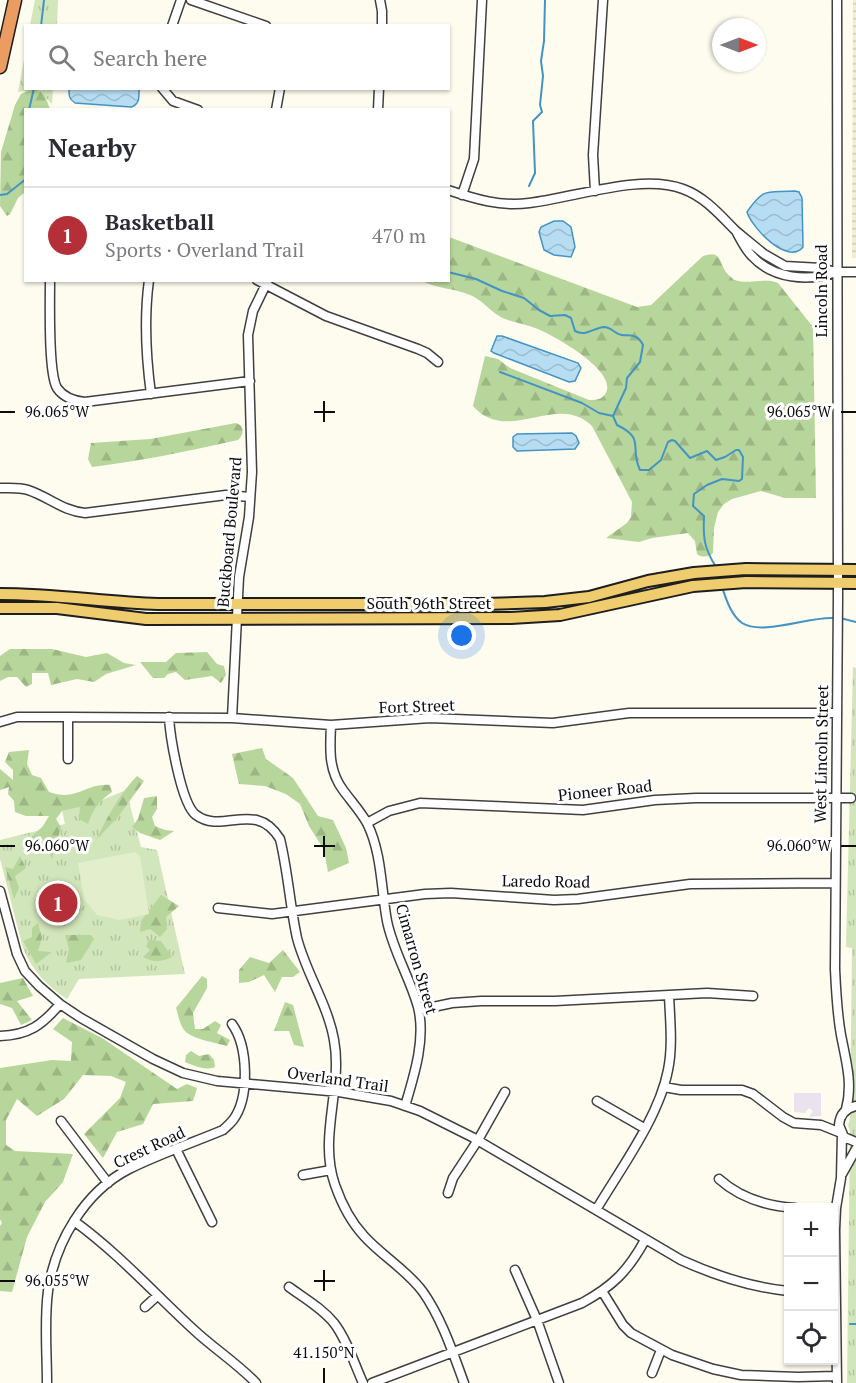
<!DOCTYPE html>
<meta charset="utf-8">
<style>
:root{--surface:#fff;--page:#f2f2f3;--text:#2b2b33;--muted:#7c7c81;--line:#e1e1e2;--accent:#b42f38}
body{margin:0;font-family:"PT Serif",serif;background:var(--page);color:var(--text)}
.controls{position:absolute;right:18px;bottom:18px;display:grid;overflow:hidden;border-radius:0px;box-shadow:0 2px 4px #0004}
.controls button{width:54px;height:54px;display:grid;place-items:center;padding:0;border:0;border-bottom:2px solid var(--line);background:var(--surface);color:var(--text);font:30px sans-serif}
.compass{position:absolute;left:712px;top:18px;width:54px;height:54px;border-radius:50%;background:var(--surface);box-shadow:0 2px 4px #0004;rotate:90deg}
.you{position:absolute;left:462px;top:636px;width:21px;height:21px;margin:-15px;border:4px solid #fff;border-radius:50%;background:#1a73e8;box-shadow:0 0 0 9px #1a73e833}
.badge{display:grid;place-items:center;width:39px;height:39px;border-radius:50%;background:var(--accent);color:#fff;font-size:20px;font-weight:700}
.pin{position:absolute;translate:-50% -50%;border:3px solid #fff;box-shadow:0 2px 6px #0006}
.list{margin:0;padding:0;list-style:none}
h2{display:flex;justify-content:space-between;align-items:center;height:78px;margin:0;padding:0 24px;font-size:26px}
h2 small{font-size:20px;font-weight:400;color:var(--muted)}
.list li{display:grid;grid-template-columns:39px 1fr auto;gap:18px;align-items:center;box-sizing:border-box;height:96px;padding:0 24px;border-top:2px solid var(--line)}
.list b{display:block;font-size:22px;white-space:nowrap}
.list p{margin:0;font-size:20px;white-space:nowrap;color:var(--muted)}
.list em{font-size:20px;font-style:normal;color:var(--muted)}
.icon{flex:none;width:33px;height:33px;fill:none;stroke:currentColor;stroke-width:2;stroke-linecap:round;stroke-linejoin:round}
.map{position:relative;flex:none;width:856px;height:1383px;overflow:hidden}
.search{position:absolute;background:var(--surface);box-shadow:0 2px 4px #0004;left:24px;top:24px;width:426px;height:66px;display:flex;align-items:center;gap:15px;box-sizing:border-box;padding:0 21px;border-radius:0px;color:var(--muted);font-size:22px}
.panel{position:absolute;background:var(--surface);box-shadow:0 2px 4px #0004;left:24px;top:108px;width:426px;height:174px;border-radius:0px}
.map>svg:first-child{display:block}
.industrial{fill:#eae2ec}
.farmland{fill:url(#farmland-rules)}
.grass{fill:url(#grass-tufts)}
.forest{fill:url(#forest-firs)}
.pitch{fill:#e3eecc}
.water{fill:url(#water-waves);stroke:#4394c4;stroke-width:1.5}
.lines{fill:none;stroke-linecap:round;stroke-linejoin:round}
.stream{stroke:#4394c4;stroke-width:2}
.minor-casing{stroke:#404040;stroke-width:11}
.major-casing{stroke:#1e1e1e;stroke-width:14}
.highway-casing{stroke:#1e1e1e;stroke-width:15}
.minor{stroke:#fff;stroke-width:8}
.major{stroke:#efcc6e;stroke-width:10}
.highway{stroke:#eb9c60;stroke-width:12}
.ticks{fill:none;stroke:#0d0d0d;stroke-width:2}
.labels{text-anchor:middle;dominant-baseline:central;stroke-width:6;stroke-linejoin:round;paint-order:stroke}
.street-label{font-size:16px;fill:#0d0d0d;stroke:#fff}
.ticks-label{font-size:15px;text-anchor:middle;fill:#0d0d0d;stroke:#fff;stroke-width:6;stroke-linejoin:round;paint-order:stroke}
</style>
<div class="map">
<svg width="856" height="1383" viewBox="0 0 856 1383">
<defs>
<pattern id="farmland-rules" width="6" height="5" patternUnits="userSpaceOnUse" patternTransform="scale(1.5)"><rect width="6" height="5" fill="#f2efd1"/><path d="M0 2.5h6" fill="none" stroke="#ceccb2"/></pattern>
<pattern id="grass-tufts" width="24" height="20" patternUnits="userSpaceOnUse" patternTransform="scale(1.5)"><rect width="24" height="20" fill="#d2e6bb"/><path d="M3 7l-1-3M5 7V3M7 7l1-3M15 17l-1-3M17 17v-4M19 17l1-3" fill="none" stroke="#b3c4a0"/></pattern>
<pattern id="forest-firs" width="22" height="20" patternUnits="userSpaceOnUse" patternTransform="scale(1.5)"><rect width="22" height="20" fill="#b7d69b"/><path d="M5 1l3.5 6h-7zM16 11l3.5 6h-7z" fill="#9cb684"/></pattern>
<pattern id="water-waves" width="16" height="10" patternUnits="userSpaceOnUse" patternTransform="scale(1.5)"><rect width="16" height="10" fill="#b7ddf2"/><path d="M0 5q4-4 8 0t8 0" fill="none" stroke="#9cbcce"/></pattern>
</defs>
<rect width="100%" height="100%" fill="#fefbef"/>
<!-- industrial -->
<path class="industrial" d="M794 1093H821V1116L809 1117 813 1111 809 1108 805 1113 794 1112Z"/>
<!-- farmland -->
<path class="farmland" d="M853 0H856V258H852Z"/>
<!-- grass -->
<path class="grass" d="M35 0H58L57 25H30Z
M25 54 26 88 53 89 52 104 37 89 18 92Z
M853 667 856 668V1383H847L850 1130 848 1126 850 1118 852 948 846 947Z
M126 790 141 847 157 850 185 974 79 979 67 999C47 986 32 970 23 948L0 859V840L65 824 62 811 95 803Z"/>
<!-- forest -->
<path class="forest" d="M31 89C45 90 46 99 50 109L26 110 25 192 18 198 10 214 7 216 0 206 1 152 15 105 21 94Z
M449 237 637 307 651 305 703 256C719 252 718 256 724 269 726 273 731 277 734 280 749 285 765 277 778 283L813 327 816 498H785L761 491 732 499 724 504 718 512 714 528 713 553C710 557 701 558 697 554L695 541 688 533 652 538 639 542 606 538 627 523 631 517 632 502 592 426C557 391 508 446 473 406L485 356 498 359 510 368 589 400C597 400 605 399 607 390 612 368 556 337 538 329 526 324 511 323 499 316 489 310 481 299 470 295 454 288 437 289 422 281L448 280Z
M236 423C245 426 244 435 238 440 189 451 141 461 92 467L88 459 91 443 150 439Z
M10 649H52L86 657 107 653 124 663 136 665 106 674 94 682 77 679 51 685 48 673H32V684L26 687 17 677H8L0 681V656Z
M207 652 217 664 224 666 226 675 221 683 212 676 185 680 176 672 168 674 164 678H153L140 662H166L176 653Z
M262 748 266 759 293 778 318 816 333 820 346 848 349 863 328 872 324 850 309 826 300 804 286 794 265 786 239 784 232 754Z
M29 750 27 764 32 775 41 778 49 792C77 802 85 783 110 785L112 792C99 801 93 809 88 824L79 819 80 807 62 811 56 819 61 827 52 859 45 841H27L43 826 49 816H26L15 812 14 801 8 794 9 787 0 790V769L13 780V770L5 762 9 752Z
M137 776 144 781 118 817 96 840C107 818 120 793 137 776Z
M157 796V809L152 817 155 826 165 830 174 831 160 840 140 833 132 827 138 819 144 798Z
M20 856 26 868 15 876 19 888 14 899 5 867 13 869Z
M161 895 179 906 166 917 167 929 160 937 150 929 140 932 141 921Z
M38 923 42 938 38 951 52 952 36 964 23 941 32 937V928Z
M65 935H91L94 939 81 960 66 963 69 949Z
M149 940 161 941 172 957C161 962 154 963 143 957L150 950 146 946Z
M283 950 300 972 293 977H282L275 992 264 975 249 982 239 983V970L250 957 269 963Z
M202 976 207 979V988L193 1013 195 1029H203L215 1021 221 1025 217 1033 230 1040 227 1046C217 1043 192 1039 185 1031 180 1026 178 1014 176 1008Z
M23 978 33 996 17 1001 32 1020 21 1025 12 1008 0 1004V983Z
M285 1002 293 1005 304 1047 294 1045 289 1031H274Z
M63 1018 102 1038 177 1089 187 1084 197 1088 193 1101 153 1104 143 1124 117 1132 103 1158 84 1134 120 1098 126 1082 111 1076 83 1075 64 1099 37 1116 17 1099 6 1120V1145L15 1151 73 1154 63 1182 45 1202 27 1237 12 1292 0 1291V1226L2 1223 0 1219V1068L52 1060 71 1061 72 1042 53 1029Z
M191 1051 199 1056 209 1054 214 1060 215 1067C205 1071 195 1066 185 1062L186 1055Z"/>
<!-- pitch -->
<path class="pitch" d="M135 852 140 856 149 914 119 920 97 915 84 899 78 863Z"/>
<!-- water -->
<path class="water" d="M139 88C139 97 140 104 131 107L75 103C69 99 69 96 69 89Z
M795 191 799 192 802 198 803 247C788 266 752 228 747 212 764 187 766 193 795 191Z
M554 221H563L571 227 575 247 571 257 554 255 544 250 539 232 541 227Z
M497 336H502L578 363 581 368 575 381 569 382 494 353 491 351Z
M572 433 576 436 579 443 575 449 517 451 513 447V437L517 434Z"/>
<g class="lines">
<!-- stream -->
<path class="stream" d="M41 26 44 0
M29 110 34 88
M529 186 535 173 533 121 542 112 540 105 543 76 541 61 544 41 545 0
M0 195 7 194 26 179
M448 272 476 279 502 291 524 298 539 310 550 316 565 315 571 318 575 331C586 337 593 328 604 327 611 327 615 334 622 335 627 336 631 334 636 337 640 339 641 341 643 345L640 362 627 378 626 388 613 416 617 425C646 439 629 447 640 470H649L661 460 668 442 672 440 675 441 690 458 707 451 716 460 725 457 736 450H739L743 457 742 479 739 481 722 479 707 485 694 494 693 506 704 516C703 538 704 548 716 567
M500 372 582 403 599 413 613 416
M722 587C726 599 731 615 742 623 763 636 809 616 834 618
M840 618 856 622
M850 1324H856"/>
<defs>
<path id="minor" d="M191 0 266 26
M380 0 382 11V26
M837 0 838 598 835 969C836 991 837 1013 841 1035 846 1061 853 1084 846 1109
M172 26 181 0
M162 88 173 101 198 110
M276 110 280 88
M378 110 379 88
M448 190C475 199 501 207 529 203 574 198 641 173 683 189 705 197 720 215 736 231
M595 191 593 155 603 0
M462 195 474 159 482 0
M836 272C808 282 773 279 752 256 745 249 741 240 736 231L764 254 785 266 821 268 836 272H856
M50 280C50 302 48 373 57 388 64 398 74 401 85 402L250 381
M149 280C144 317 146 357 151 394
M257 280 326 316 418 349 427 353 438 362
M0 488C9 488 19 487 28 490 49 497 63 511 85 513L226 495 250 497
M169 717C170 736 181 804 196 815 223 835 255 799 280 839 288 872 290 906 297 938 306 973 328 1005 334 1040 343 1088 318 1137 335 1185 341 1202 351 1222 364 1236 382 1256 407 1270 423 1292 442 1319 453 1353 464 1383
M232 718 239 577 249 517 252 472 248 335 253 311 268 280
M0 722 17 717H68L232 718 331 725 430 718 553 723 629 713H836
M331 725C330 748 328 770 343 790 351 801 361 812 367 823 382 853 381 889 387 921 393 951 410 978 418 1007 426 1039 414 1076 405 1106
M68 759V717
M367 823 389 811 420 803 583 810 655 800 696 798H851
M0 891 17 954 25 971 39 986 60 1004 81 1018 153 1059 183 1073 217 1081 339 1092 391 1101 420 1111 472 1137 681 1260C716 1276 750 1287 788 1291
M218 908 272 914 425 894 451 893 554 900 578 899 690 884 835 883
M419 1010 452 1003 481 1001H555L707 993 753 996
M0 1036C29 1035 42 1025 60 1004
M664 1087 681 1090H742L753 1094 783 1117 794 1123 821 1125 841 1133
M597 1101 644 1128
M856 1106C846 1108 840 1114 839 1125L844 1137 856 1142
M61 1121 108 1183
M176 1149 212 1222
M842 1174 856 1149
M303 1175 331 1170
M719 1179C740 1198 766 1206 795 1208
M448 1193 453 1178 478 1140 505 1092
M596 1210C621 1168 659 1117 668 1070 673 1046 670 1020 669 995
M74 1221C118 1253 154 1293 193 1329 213 1348 237 1363 256 1383
M515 1270 537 1320 559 1383
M289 1287C304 1298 322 1308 334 1323 347 1340 354 1363 363 1383
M602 1291 623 1325 631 1333 672 1355 713 1369 741 1375 798 1377 836 1376
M145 1307 157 1296
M652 1373 661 1350
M47 1383C47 1353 44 1321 48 1291 55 1243 84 1192 129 1169 159 1154 192 1143 223 1130 226 1127 230 1124 233 1120 250 1097 248 1046 232 1024
M372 1383 582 1303C613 1286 628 1271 645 1240
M837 1383 835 1230 836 1208 841 1178 842 1134"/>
<path id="major" d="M0 594C53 594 105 602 158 604H484L545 602 589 597 648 581 694 573 746 569 856 570
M0 608H57L146 619 511 618 560 615 693 586 746 582 856 583"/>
<path id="highway" d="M0 67 15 0"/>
</defs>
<!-- minor casing -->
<use href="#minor" class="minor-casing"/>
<!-- major casing -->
<use href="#major" class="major-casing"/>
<!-- highway casing -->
<use href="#highway" class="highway-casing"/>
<!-- minor -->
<use href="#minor" class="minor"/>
<!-- major -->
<use href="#major" class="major"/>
<!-- highway -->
<use href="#highway" class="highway"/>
</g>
<!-- ticks -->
<path class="ticks" d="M324 401V422M0 412H15M314 412H335M841 412H856M324 836V857M0 846H15M314 846H335M841 846H856M324 1270V1291M0 1281H15M314 1281H335M324 1368V1383"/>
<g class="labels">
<!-- street labels -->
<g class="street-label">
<text transform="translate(821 291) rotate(-90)">Lincoln Road</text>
<text transform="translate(229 532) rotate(-85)">Buckboard Boulevard</text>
<text x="429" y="603">South 96th Street</text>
<text transform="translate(417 706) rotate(-2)">Fort Street</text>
<text transform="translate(821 754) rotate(-89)">West Lincoln Street</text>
<text transform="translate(605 790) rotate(-6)">Pioneer Road</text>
<text transform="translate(546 881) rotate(1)">Laredo Road</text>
<text transform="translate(417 959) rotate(74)">Cimarron Street</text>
<text transform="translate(338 1079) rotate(8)">Overland Trail</text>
<text transform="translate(149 1147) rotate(-25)">Crest Road</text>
</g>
</g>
<g class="ticks-label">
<text x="57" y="417">96.065°W</text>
<text x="799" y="417">96.065°W</text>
<text x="57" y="851">96.060°W</text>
<text x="799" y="851">96.060°W</text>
<text x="57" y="1286">96.055°W</text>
<text x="324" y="1358">41.150°N</text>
</g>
</svg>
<div class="controls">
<button>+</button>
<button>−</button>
<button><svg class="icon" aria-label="locate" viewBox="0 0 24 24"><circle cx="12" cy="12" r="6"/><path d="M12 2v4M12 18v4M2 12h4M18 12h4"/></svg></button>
</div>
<svg class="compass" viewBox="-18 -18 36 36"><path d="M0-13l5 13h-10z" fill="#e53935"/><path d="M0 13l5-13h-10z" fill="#7c7c81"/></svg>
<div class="you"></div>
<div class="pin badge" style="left:58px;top:903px">1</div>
<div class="search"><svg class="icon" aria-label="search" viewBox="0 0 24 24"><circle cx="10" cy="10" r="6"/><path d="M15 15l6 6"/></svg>Search here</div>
<section class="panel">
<h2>Nearby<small></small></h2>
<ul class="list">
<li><span class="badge">1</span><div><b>Basketball</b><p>Sports · Overland Trail</p></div><em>470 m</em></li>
</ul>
</section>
</div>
